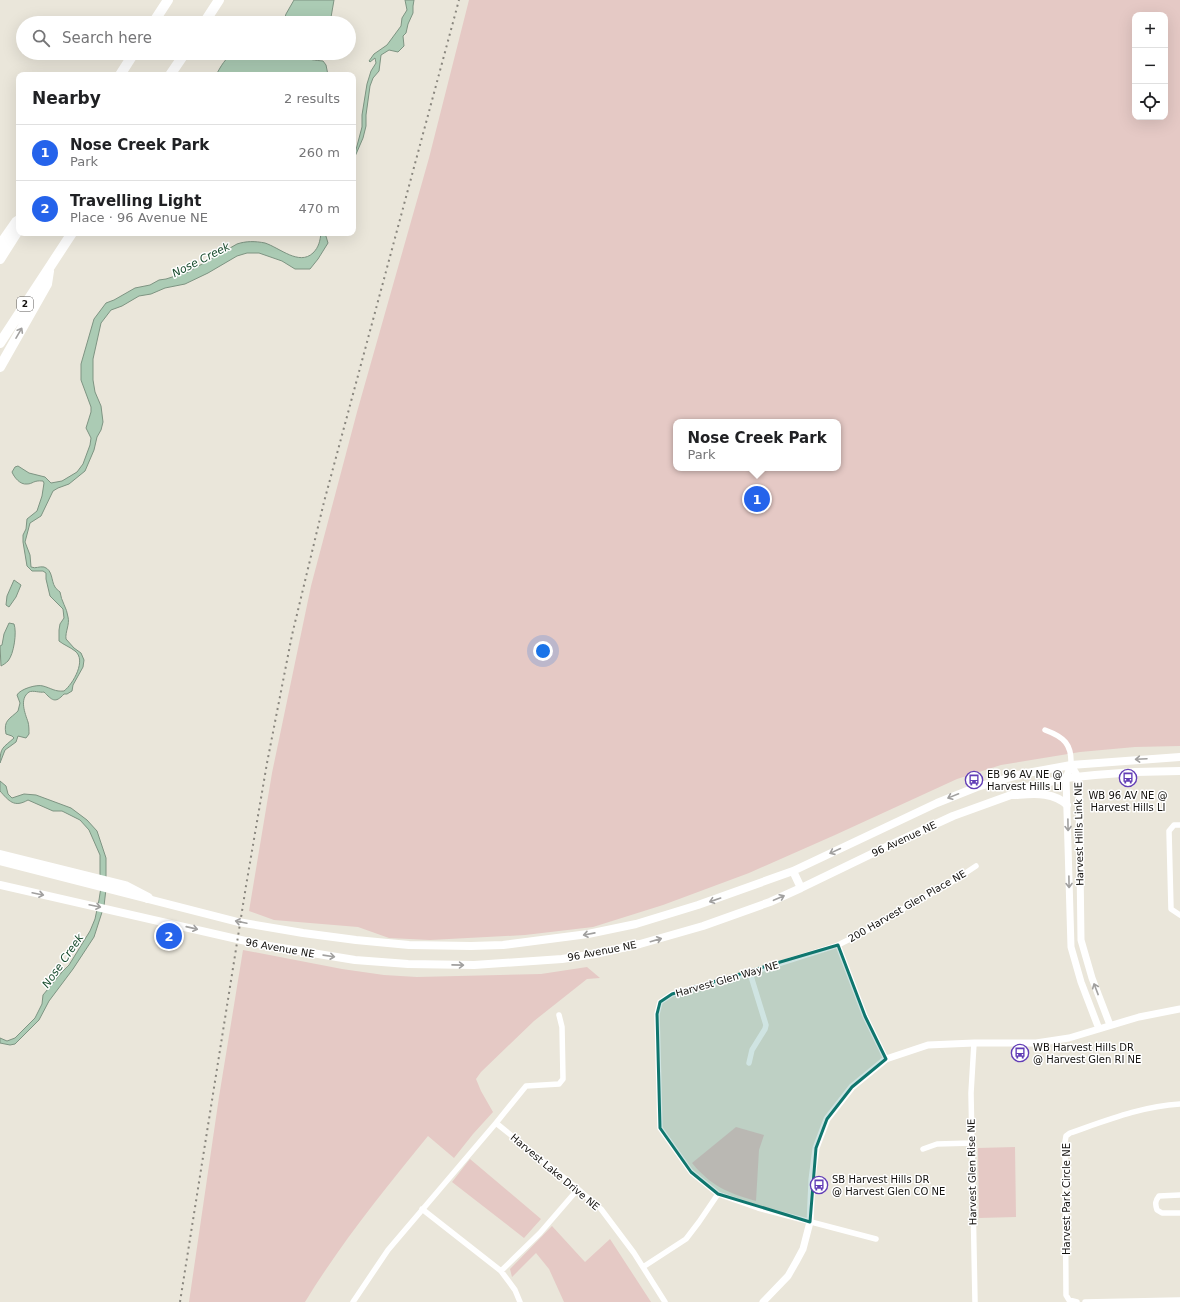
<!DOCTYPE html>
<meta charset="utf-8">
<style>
:root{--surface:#fff;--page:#f2f2f2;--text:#202124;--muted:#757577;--line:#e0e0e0;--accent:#2563eb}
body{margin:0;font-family:"DejaVu Sans",sans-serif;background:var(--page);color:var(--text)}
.controls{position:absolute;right:12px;top:12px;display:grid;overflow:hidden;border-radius:8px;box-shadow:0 4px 16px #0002}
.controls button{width:36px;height:36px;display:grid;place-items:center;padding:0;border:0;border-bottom:1px solid var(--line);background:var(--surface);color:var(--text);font:20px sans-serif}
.you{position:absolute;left:543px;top:651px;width:14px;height:14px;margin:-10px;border:3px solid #fff;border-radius:50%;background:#1a73e8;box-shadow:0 0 0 6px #1a73e833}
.badge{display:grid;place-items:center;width:26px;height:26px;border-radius:50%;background:var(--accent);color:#fff;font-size:13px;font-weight:700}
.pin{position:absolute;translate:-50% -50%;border:2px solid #fff;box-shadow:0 1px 4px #0006}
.popup{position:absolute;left:673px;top:419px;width:168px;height:52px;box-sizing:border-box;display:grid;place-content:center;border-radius:8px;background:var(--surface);filter:drop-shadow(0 1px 3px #0005);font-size:13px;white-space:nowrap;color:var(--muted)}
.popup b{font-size:15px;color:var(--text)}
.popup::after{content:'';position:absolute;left:50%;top:100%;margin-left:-8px;border:8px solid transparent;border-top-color:var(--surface)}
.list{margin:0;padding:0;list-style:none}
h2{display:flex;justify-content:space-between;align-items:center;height:52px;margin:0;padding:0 16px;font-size:17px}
h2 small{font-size:13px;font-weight:400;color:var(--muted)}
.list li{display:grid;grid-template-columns:26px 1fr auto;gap:12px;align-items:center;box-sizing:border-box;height:56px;padding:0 16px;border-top:1px solid var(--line)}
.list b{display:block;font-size:15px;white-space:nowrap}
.list p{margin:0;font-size:13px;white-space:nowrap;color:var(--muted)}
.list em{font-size:13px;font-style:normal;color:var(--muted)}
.icon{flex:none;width:22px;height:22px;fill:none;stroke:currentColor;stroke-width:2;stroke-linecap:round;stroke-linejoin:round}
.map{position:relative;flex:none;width:1180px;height:1302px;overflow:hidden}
.search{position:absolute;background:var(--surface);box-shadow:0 4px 16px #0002;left:16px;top:16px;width:340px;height:44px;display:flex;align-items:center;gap:10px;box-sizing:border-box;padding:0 14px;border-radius:22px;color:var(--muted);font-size:15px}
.panel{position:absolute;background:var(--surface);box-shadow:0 4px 16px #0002;left:16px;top:72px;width:340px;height:164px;border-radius:8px}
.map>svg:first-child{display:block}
.green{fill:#e5c9c5;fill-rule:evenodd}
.water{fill:#abcbb4;stroke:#7e9482}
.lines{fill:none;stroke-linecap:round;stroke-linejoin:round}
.minor{stroke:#fff;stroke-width:5.5}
.tertiary{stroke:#fff;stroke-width:7}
.secondary{stroke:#fff;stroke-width:8}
.motorway{stroke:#fff;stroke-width:10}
.rail{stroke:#89867e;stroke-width:2;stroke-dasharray:2 4;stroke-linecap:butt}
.oneway{stroke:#a1a09f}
.marked{fill:#0f766e;fill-opacity:0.2;stroke:#0f766e;stroke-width:3;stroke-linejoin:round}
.labels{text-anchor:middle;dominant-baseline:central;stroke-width:3;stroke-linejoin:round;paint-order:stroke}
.shield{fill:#fff;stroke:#5a5957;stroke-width:1}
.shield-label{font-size:9px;font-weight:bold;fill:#14120f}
.poi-label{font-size:10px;fill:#14120f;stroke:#fff;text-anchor:start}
.street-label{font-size:10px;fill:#14120f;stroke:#fff}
.water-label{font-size:11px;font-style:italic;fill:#174b2c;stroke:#fff}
</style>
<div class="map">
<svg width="1180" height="1302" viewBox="0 0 1180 1302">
<rect width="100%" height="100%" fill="#eae6da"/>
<!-- green -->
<path class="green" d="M469 0H1180V746L1135 747 1080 752 1001 765 957 779 835 835 749 873 663 905 593 927 525 935 430 940 389 938 358 927 274 920 249 911 272 773 311 586 357 412 429 158ZM1135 15H1165V117H1135ZM676 422H838V468H676Z
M243 950 342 969 384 975 417 977 541 974 587 967 600 978 587 979 534 1021 481 1072 476 1079 481 1091 493 1112 473 1134 454 1158 428 1136C384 1190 341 1243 305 1302H189L219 1097Z
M736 1127 764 1135 759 1150 756 1201C728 1193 711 1186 692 1163Z
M1015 1147 1016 1217 979 1218 978 1148Z
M470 1159 541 1219 524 1238 452 1182Z
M552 1226 585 1262 610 1239 651 1302H564L549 1269 536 1253 512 1277 510 1269Z"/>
<!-- water -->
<path class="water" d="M294 0H334L330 23H283L286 14Z
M405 0H414L413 6V13L408 24 406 33 403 36 404 46 398 52 389 50 381 55 379 71 373 78 370 86 366 115V126L363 138 353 161 362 127V115L367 84 371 71 376 63 375 58 370 62 369 61 374 54 387 45 401 26 402 18 407 10Z
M251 53H303C308 61 315 60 323 61L326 65 328 75H216C220 68 226 56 234 54L240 58 245 57Z
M321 233H325L328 243 318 259 310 269H295L282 261 259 253H247L237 256 208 273 185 284 165 288 151 294 139 296 122 306 111 310 101 323 93 359V380L95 392 101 406 103 422 101 430 97 437 94 450 85 471 69 484 58 488 53 491 41 516 30 523 25 542 30 555 31 567C36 569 39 566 44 567 53 570 51 581 55 587 56 589 58 590 60 592 61 601 67 608 68 617 70 624 65 632 66 639L74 648 81 653 84 660 83 667 73 685 72 691 67 694H64C55 704 52 700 44 692 40 693 33 690 29 692 19 699 25 713 28 722 29 725 29 731 29 734L26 738 18 736 16 742 5 750 0 763C0 747 3 748 14 738L12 736 6 734C3 720 10 719 18 711L20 703 17 695C20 689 37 684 43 686 51 688 55 692 64 691 73 684 87 660 75 651 70 647 64 645 59 641V630L60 624 64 618 63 609 50 596 46 579V573L43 571H32L27 566 23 542V535L26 529 27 519 37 511 42 496 44 483 43 481C33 480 33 484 27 484 20 485 14 477 12 472L15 467 18 466 29 473 45 477 51 483 62 481 77 472 83 464 90 445 91 438 86 428 91 412V407L81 380V364L94 319 106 303 114 300 135 288 150 285 159 280 166 279 188 272 237 244C246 241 255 241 265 243 280 248 299 266 313 253 319 247 320 241 321 233Z
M14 580 21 585 16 597 9 607 6 605 7 596Z
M9 623 14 624C17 632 14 654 8 661 6 663 3 665 1 666L0 646 2 645 4 634Z
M0 781 6 786 8 794 12 798 24 794 36 795 71 808 87 820 97 831 106 858V889L104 906 94 937 73 969 49 1001 39 1020 15 1044 10 1045 0 1043V1038L7 1041 15 1038 35 1018 42 1004 43 995 62 972 69 965 90 931 95 919 99 900 101 887 100 879V855L89 830 80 820 62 811H53L28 800C14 808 9 801 0 791Z"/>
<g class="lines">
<!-- minor -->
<path class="minor" d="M1045 730C1064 737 1072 744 1071 765
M1180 825H1174L1169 831 1171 909 1180 915
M838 945 876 926 899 911 952 882 976 866
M974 1043 971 1093 975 1302
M749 1063 752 1050 765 1029 766 1025 750 973
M496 1123 578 1189 601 1209 634 1253 665 1302
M923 1149 937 1144 972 1143
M1180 1195 1159 1196C1155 1201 1155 1204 1157 1210L1162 1213H1180
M422 1209 501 1271 515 1290 520 1302
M876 1239 758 1208 718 1194 691 1172 660 1128 657 1014 660 1002 672 994 750 973 838 945 865 1016 886 1059
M643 1267 686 1239 699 1222 718 1194
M501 1271 540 1233 578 1189
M353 1302 388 1250 496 1123 526 1086 559 1084 563 1079 562 1027 559 1015
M1077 1302 1069 1300 1066 1295 1065 1142 1066 1136 1070 1133C1105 1121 1142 1106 1180 1104
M1085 1302 1180 1300"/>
<!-- tertiary -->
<path class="tertiary" d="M1071 765 1066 778 1071 947 1081 982 1099 1029
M1071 765 1078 777 1079 789 1081 940 1092 978 1110 1025
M763 1302 788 1276 796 1262 803 1249 810 1222 812 1179 816 1148 827 1119 852 1087 886 1059 928 1045 974 1043H1036L1069 1038 1139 1017 1180 1009"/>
<!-- secondary -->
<path class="secondary" d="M1014 795C1032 794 1053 791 1067 805
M0 861 238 922 303 933 356 940 409 945 471 946 503 945 588 934 636 924 698 905 793 871 937 803 977 787 1022 774 1071 765 1180 757
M793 871 801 888
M0 885 263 945 355 960 408 964 474 965 562 959 595 954 640 944 703 926 770 902 801 888 890 845 953 816 1011 795 1028 787 1066 778 1095 775 1135 772 1180 771"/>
<!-- motorway -->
<path class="motorway" d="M153 23 168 0
M204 23 219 0
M120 75 134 53
M170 75 185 53
M0 245 16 222 19 220
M0 259 19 229
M0 343 72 233
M0 367 47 284 49 271
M0 855 125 886 148 898"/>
<!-- rail -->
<path class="rail" d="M180 1302 246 886 267 763 292 635 324 502 459 0"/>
</g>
<!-- one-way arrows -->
<defs><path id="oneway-shaft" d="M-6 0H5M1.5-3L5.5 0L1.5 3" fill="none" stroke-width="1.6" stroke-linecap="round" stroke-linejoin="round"/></defs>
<g class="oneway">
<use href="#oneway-shaft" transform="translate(19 333) rotate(-60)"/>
<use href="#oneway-shaft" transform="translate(1141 759) rotate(177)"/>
<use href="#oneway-shaft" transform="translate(953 796) rotate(158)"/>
<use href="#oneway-shaft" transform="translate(1068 825) rotate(89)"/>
<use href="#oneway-shaft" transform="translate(835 851) rotate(155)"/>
<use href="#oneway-shaft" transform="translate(1069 882) rotate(89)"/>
<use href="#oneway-shaft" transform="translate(38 894) rotate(12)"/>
<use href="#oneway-shaft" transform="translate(779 898) rotate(-23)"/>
<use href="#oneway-shaft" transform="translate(715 900) rotate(161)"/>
<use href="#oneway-shaft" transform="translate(95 906) rotate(12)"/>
<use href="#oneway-shaft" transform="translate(241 922) rotate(-168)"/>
<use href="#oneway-shaft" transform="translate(192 928) rotate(13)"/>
<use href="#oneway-shaft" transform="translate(589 934) rotate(169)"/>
<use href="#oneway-shaft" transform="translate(656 940) rotate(-16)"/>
<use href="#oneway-shaft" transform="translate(329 956) rotate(8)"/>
<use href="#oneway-shaft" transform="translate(458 965) rotate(1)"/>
<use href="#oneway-shaft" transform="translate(1096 989) rotate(-111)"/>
</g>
<!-- marked area -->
<path class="marked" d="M838 945 865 1016 886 1059 852 1087 827 1119 816 1148 810 1222 718 1194 691 1172 660 1128 657 1014 660 1002 672 994Z"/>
<!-- icons -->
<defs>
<symbol id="bus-ring" viewBox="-11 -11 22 22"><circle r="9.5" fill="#fff" stroke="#623db6" stroke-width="1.5"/><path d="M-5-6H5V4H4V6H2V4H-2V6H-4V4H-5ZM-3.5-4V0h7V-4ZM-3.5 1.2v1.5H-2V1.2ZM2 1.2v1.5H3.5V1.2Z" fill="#623db6"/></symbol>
</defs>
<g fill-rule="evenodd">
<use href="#bus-ring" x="1118" y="768" width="20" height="20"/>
<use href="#bus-ring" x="964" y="770" width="20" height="20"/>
<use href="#bus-ring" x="1010" y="1043" width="20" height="20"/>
<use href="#bus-ring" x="809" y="1175" width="20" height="20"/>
</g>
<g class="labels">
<!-- shield labels -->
<rect class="shield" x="17" y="297" width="16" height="14" rx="3"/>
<g class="shield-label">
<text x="25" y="304">2</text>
</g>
<!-- poi labels -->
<g class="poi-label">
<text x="987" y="774">EB 96 AV NE @<tspan x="987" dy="12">Harvest Hills LI</tspan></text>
<text x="1128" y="795" text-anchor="middle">WB 96 AV NE @<tspan x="1128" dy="12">Harvest Hills LI</tspan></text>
<text x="1033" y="1047">WB Harvest Hills DR<tspan x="1033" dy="12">@ Harvest Glen RI NE</tspan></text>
<text x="832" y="1179">SB Harvest Hills DR<tspan x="832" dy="12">@ Harvest Glen CO NE</tspan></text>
</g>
<!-- street labels -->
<g class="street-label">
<text transform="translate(1079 834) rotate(-91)">Harvest Hills Link NE</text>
<text transform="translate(904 839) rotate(-25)">96 Avenue NE</text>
<text transform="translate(907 906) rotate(-30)">200 Harvest Glen Place NE</text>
<text transform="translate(280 948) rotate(10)">96 Avenue NE</text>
<text transform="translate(602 951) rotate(-11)">96 Avenue NE</text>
<text transform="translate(727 979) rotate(-16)">Harvest Glen Way NE</text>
<text transform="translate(555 1172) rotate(40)">Harvest Lake Drive NE</text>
<text transform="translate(972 1172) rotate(-91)">Harvest Glen Rise NE</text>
<text transform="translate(1066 1199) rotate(-90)">Harvest Park Circle NE</text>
</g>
<!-- water labels -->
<g class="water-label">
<text transform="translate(201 260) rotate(-27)">Nose Creek</text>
<text transform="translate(63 961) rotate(-55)">Nose Creek</text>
</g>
</g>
</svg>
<div class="controls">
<button>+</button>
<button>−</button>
<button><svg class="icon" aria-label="locate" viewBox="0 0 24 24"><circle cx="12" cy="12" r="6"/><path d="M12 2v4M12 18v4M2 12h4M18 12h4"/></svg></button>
</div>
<div class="you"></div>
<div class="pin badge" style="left:757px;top:499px">1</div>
<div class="popup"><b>Nose Creek Park</b>Park</div>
<div class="pin badge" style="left:169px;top:936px">2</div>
<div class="search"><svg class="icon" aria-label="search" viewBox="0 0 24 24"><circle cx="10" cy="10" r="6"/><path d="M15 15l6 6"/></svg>Search here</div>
<section class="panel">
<h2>Nearby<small>2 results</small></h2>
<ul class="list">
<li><span class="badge">1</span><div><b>Nose Creek Park</b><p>Park</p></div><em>260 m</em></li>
<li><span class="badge">2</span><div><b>Travelling Light</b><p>Place · 96 Avenue NE</p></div><em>470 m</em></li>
</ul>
</section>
</div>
